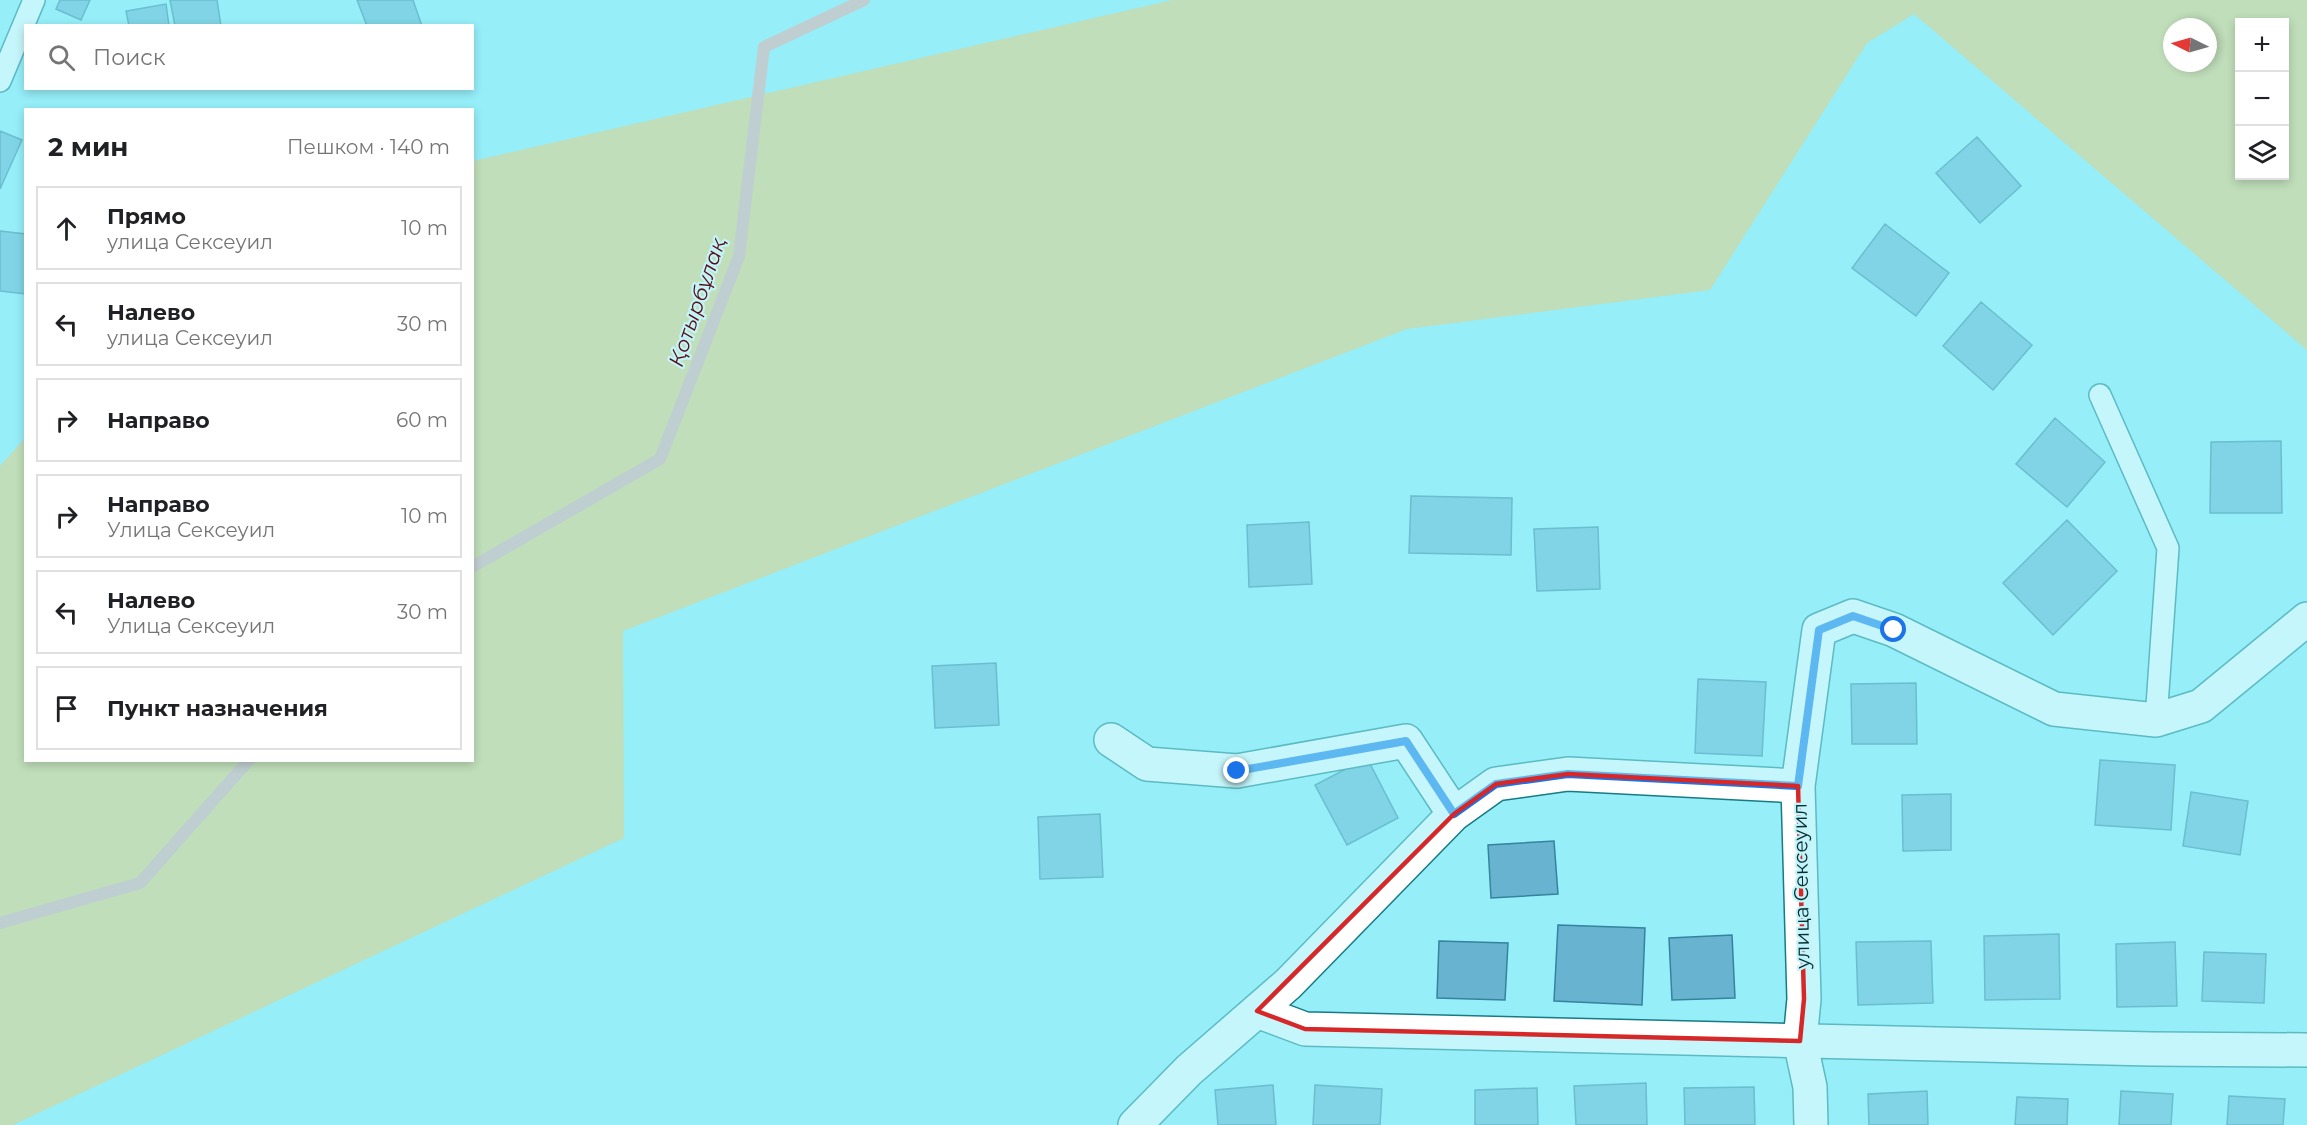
<!DOCTYPE html>
<html lang="ru">
<meta charset="utf-8">
<style>
:root{--surface:#fff;--page:#f2f2f2;--text:#202124;--muted:#757577;--line:#e0e0e0}
body{margin:0;font-family:Montserrat,sans-serif;background:var(--page);color:var(--text)}
.controls{position:absolute;right:18px;top:18px;display:grid;overflow:hidden;border-radius:0px;box-shadow:0 3px 9px #0003}
.controls button{width:54px;height:54px;display:grid;place-items:center;padding:0;border:0;border-bottom:2px solid var(--line);background:var(--surface);color:var(--text);font:30px sans-serif}
.compass{position:absolute;left:2163px;top:18px;width:54px;height:54px;border-radius:50%;background:var(--surface);box-shadow:0 3px 9px #0003;rotate:275deg}
.stop{position:absolute;width:18px;height:18px;margin:-14px;border:4px solid #1a73e8;border-radius:50%;background:#fff}
.stop.end{background:#1a73e8;border-color:#fff;box-shadow:0 2px 6px #0008}
.list{margin:0;padding:0;list-style:none}
h2{display:flex;justify-content:space-between;align-items:center;height:78px;margin:0;padding:0 24px;font-size:26px}
h2 small{font-size:20px;font-weight:400;color:var(--muted)}
.list li{display:grid;grid-template-columns:39px 1fr auto;gap:18px;align-items:center;box-sizing:border-box;height:84px;margin:0 12px 12px;padding:0 12px;border:2px solid var(--line);border-radius:0px}
.list b{display:block;font-size:22px;white-space:nowrap}
.list p{margin:0;font-size:20px;white-space:nowrap;color:var(--muted)}
.list em{font-size:20px;font-style:normal;color:var(--muted)}
.icon{flex:none;width:33px;height:33px;fill:none;stroke:currentColor;stroke-width:2;stroke-linecap:round;stroke-linejoin:round}
.map{position:relative;flex:none;width:2307px;height:1125px;overflow:hidden}
.search{position:absolute;background:var(--surface);box-shadow:0 3px 9px #0003;left:24px;top:24px;width:450px;height:66px;display:flex;align-items:center;gap:15px;box-sizing:border-box;padding:0 21px;border-radius:0px;color:var(--muted);font-size:22px}
.panel{position:absolute;background:var(--surface);box-shadow:0 3px 9px #0003;left:24px;top:108px;width:450px;height:654px;border-radius:0px}
.map>svg:first-child{display:block}
.green{fill:#f3c96f;fill-rule:evenodd}
.lines{fill:none;stroke-linecap:round;stroke-linejoin:round}
.stream{stroke:#f2a7a1;stroke-width:12}
.building{fill:#67b3d0;stroke:#35839e;stroke-width:1.5}
.lane-casing{stroke:#167b85;stroke-width:24}
.street-casing{stroke:#167b85;stroke-width:36}
.lane{stroke:#fff;stroke-width:21}
.street{stroke:#fff;stroke-width:33}
.route{stroke:#1a73e8;stroke-width:8}
.marked{fill:none;stroke:#d62828;stroke-width:4.5;stroke-linejoin:round}
.labels{text-anchor:middle;dominant-baseline:central;stroke-width:4.5;stroke-linejoin:round;paint-order:stroke}
.street-label{font-size:20px;fill:#072f33;stroke:#c2f4fa}
.water-label{font-size:21px;font-style:italic;fill:#590e10;stroke:#c2f4fa}
</style>
<div class="map">
<svg width="2307" height="1125" viewBox="0 0 2307 1125">
<rect width="100%" height="100%" fill="#95eef8"/>
<!-- green -->
<path class="green" d="M1172 0H2307V350L1914 14 1867 43 1710 290 1407 329 623 631 624 838 13 1125H0V466L25 438 26 760H472L473 161ZM2240 22H2284V176H2240ZM2172 27H2208V63H2172Z"/>
<g class="lines">
<!-- stream -->
<path class="stream" d="M472 567 660 459 739 256 764 47 864 0
M0 923 140 883 249 760"/>
</g>
<!-- building -->
<path class="building" d="M60 0H90L81 20 56 9Z
M170 0H217L221 26H175Z
M357 0H413L422 26H367Z
M166 4 169 26H129L126 11Z
M0 131 22 140 0 189Z
M1977 137 2021 186 1980 223 1936 173Z
M1885 224 1949 273 1916 316 1852 268Z
M0 231 26 234V294L0 291Z
M1981 302 2032 345 1993 390 1943 346Z
M2055 418 2105 462 2067 507 2016 464Z
M2281 441 2282 513H2210L2211 442Z
M1411 496 1512 498 1511 555 1409 553Z
M2067 520 2117 571 2053 635 2003 583Z
M1309 522 1312 584 1249 587 1247 525Z
M1598 527 1600 589 1537 591 1534 529Z
M996 663 999 725 935 728 932 666Z
M1698 679 1766 682 1762 756 1695 753Z
M1916 683 1917 744H1852L1851 684Z
M1367 758 1398 818 1347 845 1315 785Z
M2100 760 2175 765 2171 830 2095 825Z
M2191 792 2248 801 2240 855 2183 846Z
M1951 794V850L1903 851 1902 795Z
M1100 814 1103 877 1040 879 1038 817Z
M1554 841 1558 894 1491 898 1488 845Z
M1558 925 1645 928 1642 1005 1554 1001Z
M2059 934 2060 999 1985 1000 1984 936Z
M1732 935 1735 998 1672 1000 1669 938Z
M1439 941 1508 943 1505 1000 1437 998Z
M1931 941 1933 1003 1858 1005 1856 942Z
M2175 942 2177 1006 2117 1007 2116 944Z
M2204 952 2266 954 2264 1003 2202 1001Z
M1646 1083 1647 1125H1576L1574 1086Z
M1273 1085 1276 1125H1218L1215 1090Z
M1315 1085 1382 1089 1380 1125H1313Z
M1754 1087 1755 1125H1685L1684 1088Z
M1537 1088 1538 1125H1475V1090Z
M1927 1091 1928 1125H1869L1868 1094Z
M2121 1091 2173 1094 2171 1125H2119Z
M2229 1096 2285 1099 2283 1125H2227Z
M2017 1097 2068 1099 2067 1125H2015Z"/>
<g class="lines">
<defs>
<path id="lane" d="M0 81 34 0
M2100 395 2168 548 2156 720"/>
<path id="street" d="M1111 740 1147 764 1237 771 1406 741 1454 814
M1257 1011 1305 1029 2152 1049 2307 1050
M1135 1125 1189 1070 1288 984 1454 814 1496 784 1568 774 1798 786
M1811 1125 1810 1087 1800 1041 1804 999 1798 786 1819 630 1853 616 1894 630 2054 709 2156 720 2201 706 2307 619"/>
</defs>
<!-- lane casing -->
<use href="#lane" class="lane-casing"/>
<!-- street casing -->
<use href="#street" class="street-casing"/>
<!-- lane -->
<use href="#lane" class="lane"/>
<!-- street -->
<use href="#street" class="street"/>
</g>
<g class="lines">
<!-- route -->
<path class="route" d="M1237 771 1406 741 1454 814 1496 784 1568 774 1798 786 1819 630 1853 616 1894 630"/>
</g>
<!-- marked area -->
<path d="M0 0H2307V1125H0ZM1568 774 1798 786 1804 999 1800 1041 1305 1029 1257 1011 1454 814 1496 784Z" fill="#95eef8" fill-opacity=".55" fill-rule="evenodd"/>
<path class="marked" d="M1568 774 1798 786 1804 999 1800 1041 1305 1029 1257 1011 1454 814 1496 784Z"/>
<g class="labels">
<!-- street labels -->
<g class="street-label">
<text transform="translate(1801 886) rotate(-91)">улица Сексеуил</text>
</g>
<!-- water labels -->
<g class="water-label">
<text transform="translate(697 302) rotate(-71)">Қотырбұлақ</text>
</g>
</g>
</svg>
<div class="controls">
<button>+</button>
<button>−</button>
<button><svg class="icon" aria-label="layers" viewBox="0 0 24 24"><path d="M12 4l9 5-9 5-9-5zM3 14l9 5 9-5"/></svg></button>
</div>
<svg class="compass" viewBox="-18 -18 36 36"><path d="M0-13l5 13h-10z" fill="#e53935"/><path d="M0 13l5-13h-10z" fill="#757577"/></svg>
<div class="stop" style="left:1894px;top:630px"></div>
<div class="stop end" style="left:1237px;top:771px"></div>
<div class="search"><svg class="icon" aria-label="search" viewBox="0 0 24 24"><circle cx="10" cy="10" r="6"/><path d="M15 15l6 6"/></svg>Поиск</div>
<section class="panel">
<h2>2 мин<small>Пешком · 140 m</small></h2>
<ul class="list">
<li><svg class="icon" aria-label="ahead" viewBox="0 0 24 24"><path d="M12 20V5M6 11l6-6 6 6"/></svg><div><b>Прямо</b><p>улица Сексеуил</p></div><em>10 m</em></li>
<li><svg class="icon" aria-label="left" viewBox="0 0 24 24"><path d="M17 20v-9H6M10 6l-5 5 5 5"/></svg><div><b>Налево</b><p>улица Сексеуил</p></div><em>30 m</em></li>
<li><svg class="icon" aria-label="right" viewBox="0 0 24 24"><path d="M7 20v-9h11M14 6l5 5-5 5"/></svg><div><b>Направо</b></div><em>60 m</em></li>
<li><svg class="icon" aria-label="right" viewBox="0 0 24 24"><path d="M7 20v-9h11M14 6l5 5-5 5"/></svg><div><b>Направо</b><p>Улица Сексеуил</p></div><em>10 m</em></li>
<li><svg class="icon" aria-label="left" viewBox="0 0 24 24"><path d="M17 20v-9H6M10 6l-5 5 5 5"/></svg><div><b>Налево</b><p>Улица Сексеуил</p></div><em>30 m</em></li>
<li><svg class="icon" aria-label="arrive" viewBox="0 0 24 24"><path d="M6 21V4h12l-3 4 3 4H6"/></svg><div><b>Пункт назначения</b></div></li>
</ul>
</section>
</div>
